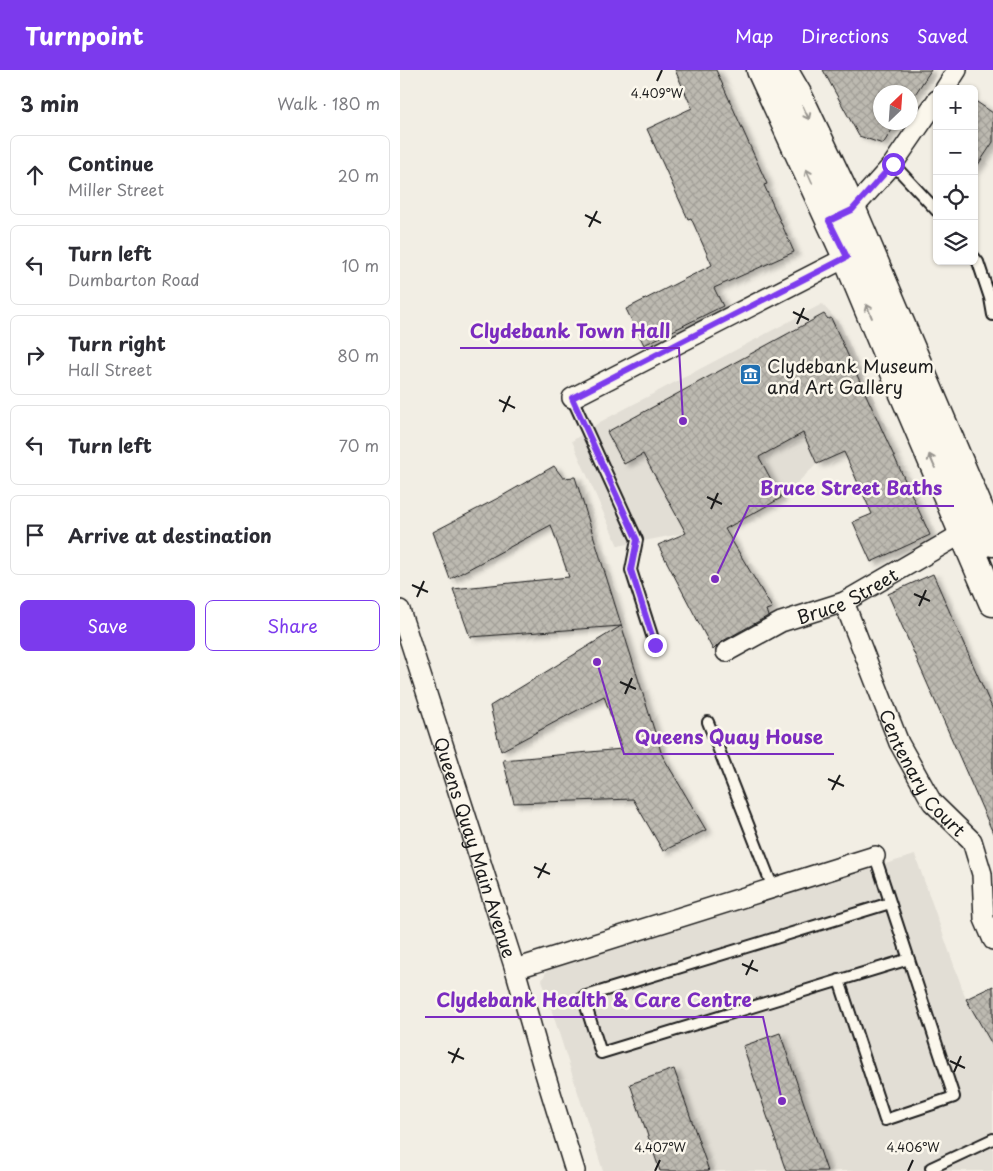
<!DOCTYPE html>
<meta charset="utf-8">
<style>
:root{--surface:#fff;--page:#f2f2f3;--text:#2b2b33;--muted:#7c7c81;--line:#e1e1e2;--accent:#7c3aed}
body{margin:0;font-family:"Playpen Sans",sans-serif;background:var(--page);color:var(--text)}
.controls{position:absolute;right:15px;top:15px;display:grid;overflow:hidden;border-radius:8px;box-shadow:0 1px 4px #0004}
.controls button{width:45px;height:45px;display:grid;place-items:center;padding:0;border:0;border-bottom:1px solid var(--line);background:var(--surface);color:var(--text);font:25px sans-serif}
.compass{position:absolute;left:473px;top:15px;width:45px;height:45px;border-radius:50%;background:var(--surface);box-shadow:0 1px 4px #0004;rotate:25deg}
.stop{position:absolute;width:15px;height:15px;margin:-11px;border:4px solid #7c3aed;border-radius:50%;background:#fff}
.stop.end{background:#7c3aed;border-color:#fff;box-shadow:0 1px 5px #0008}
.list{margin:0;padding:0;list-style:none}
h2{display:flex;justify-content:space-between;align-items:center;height:65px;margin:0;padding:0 20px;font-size:21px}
h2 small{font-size:16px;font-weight:400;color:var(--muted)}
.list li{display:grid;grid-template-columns:32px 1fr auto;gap:15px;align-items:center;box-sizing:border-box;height:80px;margin:0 10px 10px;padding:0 10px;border:1px solid var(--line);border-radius:8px}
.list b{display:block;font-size:19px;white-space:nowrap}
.list p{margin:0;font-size:16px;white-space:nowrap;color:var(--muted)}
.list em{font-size:16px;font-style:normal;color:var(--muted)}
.actions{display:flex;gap:10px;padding:15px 20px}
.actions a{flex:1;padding:11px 0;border:1px solid var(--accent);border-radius:8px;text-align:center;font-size:18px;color:var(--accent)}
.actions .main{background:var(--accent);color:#fff}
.icon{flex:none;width:28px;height:28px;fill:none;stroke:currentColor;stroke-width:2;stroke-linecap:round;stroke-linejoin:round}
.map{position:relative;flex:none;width:593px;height:1101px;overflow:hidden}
header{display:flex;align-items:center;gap:30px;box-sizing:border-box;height:70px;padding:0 25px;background:var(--accent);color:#fff}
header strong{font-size:24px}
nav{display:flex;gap:28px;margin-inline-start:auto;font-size:18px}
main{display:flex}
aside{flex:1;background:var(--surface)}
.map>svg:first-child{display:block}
.built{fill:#e2ded5}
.building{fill:url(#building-cross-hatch);stroke:#1c1c1c;filter:url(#shadow)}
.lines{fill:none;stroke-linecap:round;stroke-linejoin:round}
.lane-casing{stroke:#1c1c1c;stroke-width:14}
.street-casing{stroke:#1c1c1c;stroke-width:22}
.primary-casing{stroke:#1c1c1c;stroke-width:31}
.lane{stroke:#fbf7ec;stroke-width:10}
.street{stroke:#fbf7ec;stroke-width:19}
.primary{stroke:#fbf7ec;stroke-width:28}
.oneway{stroke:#97948e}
.route{stroke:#7c3aed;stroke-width:6}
.ticks{fill:none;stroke:#1c1c1c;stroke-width:2}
.labels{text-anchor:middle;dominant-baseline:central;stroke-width:5;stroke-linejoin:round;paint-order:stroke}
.poi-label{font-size:18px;fill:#1c1c1c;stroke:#fbf7ec;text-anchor:start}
.street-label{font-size:18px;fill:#1c1c1c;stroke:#fbf7ec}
.ticks-label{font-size:12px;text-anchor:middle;fill:#1c1c1c;stroke:#fbf7ec;stroke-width:5;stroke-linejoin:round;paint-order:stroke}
.leader{fill:none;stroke:#7b2cbf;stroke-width:2}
.callout-dot{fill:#7b2cbf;stroke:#fbf7ec;stroke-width:2}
.callout-label{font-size:19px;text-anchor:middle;font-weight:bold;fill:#7b2cbf;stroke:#fbf7ec;stroke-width:5;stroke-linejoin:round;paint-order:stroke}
</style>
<header>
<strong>Turnpoint</strong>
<nav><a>Map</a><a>Directions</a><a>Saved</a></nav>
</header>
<main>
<aside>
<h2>3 min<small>Walk · 180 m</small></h2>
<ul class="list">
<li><svg class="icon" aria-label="ahead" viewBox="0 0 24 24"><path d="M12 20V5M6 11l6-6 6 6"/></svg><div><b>Continue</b><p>Miller Street</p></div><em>20 m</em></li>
<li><svg class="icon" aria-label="left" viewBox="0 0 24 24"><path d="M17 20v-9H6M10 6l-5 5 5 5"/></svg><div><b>Turn left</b><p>Dumbarton Road</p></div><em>10 m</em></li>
<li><svg class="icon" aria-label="right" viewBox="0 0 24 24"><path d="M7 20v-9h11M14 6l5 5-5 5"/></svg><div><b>Turn right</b><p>Hall Street</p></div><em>80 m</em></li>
<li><svg class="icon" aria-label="left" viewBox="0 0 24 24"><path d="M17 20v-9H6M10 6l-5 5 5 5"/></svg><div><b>Turn left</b></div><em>70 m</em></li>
<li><svg class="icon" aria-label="arrive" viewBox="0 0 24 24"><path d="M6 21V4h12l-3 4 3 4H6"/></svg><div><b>Arrive at destination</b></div></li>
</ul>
<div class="actions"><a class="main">Save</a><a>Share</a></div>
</aside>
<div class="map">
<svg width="593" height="1101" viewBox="0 0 593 1101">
<defs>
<pattern id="building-cross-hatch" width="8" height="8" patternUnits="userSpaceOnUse" patternTransform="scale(1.25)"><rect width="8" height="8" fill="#bdbab1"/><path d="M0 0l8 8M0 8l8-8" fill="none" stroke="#a29f98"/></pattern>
<filter id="shadow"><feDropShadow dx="5.5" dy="3" stdDeviation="2.5" flood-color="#0004"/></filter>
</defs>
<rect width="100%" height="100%" fill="#f2eee4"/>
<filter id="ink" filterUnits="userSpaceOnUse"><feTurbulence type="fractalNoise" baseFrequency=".02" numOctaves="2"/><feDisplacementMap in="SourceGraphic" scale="10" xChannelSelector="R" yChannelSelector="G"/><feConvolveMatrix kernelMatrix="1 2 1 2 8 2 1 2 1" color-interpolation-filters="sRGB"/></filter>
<g filter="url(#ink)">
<!-- built -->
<path class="built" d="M422 234 441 255 487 359 484 363 417 394 381 428 325 459 319 448 285 463 218 476 172 371 200 352Z
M515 785 566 929 593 976V1101H203L142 910 149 896Z"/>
<!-- building -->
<path class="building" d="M275 0H316L367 114 364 115 394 182 314 218 323 236 244 275 226 239 312 195 291 148 288 149 247 59 292 38Z
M423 0H531L510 32V22H480V52H497L483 74 459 66Z
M574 30 593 43V72L574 101Z
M424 244 428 249 431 248 530 465 471 492 453 452 472 444 444 382 417 394 403 363 359 387 381 428 325 459 372 538 366 540 368 546 321 572 313 580 258 475 286 463 243 384 224 394 207 362Z
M154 396 163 408 175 407 262 685 306 760 263 781 233 729 114 733 103 690 222 679 204 626 101 681 90 636 221 556 70 567 53 519 169 507 151 455 50 509 33 462 102 426Z
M533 504 593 640V763L488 524Z
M593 916V976L566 929Z
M380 963 427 1101H386L343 976Z
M274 999 309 1101H260L230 1014Z"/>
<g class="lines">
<defs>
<path id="lane" d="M493 94 537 141
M574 187 578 192 590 228 593 245
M172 328 237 470 231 500 255 575
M308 652 373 818
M490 833 183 927 201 983 509 889
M439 910 485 1050 554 1027 475 786
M535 1101 531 1098 593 1069"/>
<g id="street">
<path d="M545 19 557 0"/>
<path d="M442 145 452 140 493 94 537 30"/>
<path d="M172 328 447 187"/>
<path id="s1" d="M444 532 499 673 532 732 572 771 582 804 584 849 593 870"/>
<path id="s2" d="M0 540 115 899 143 997 175 1101"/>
<path id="s3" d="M326 582 381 552 444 532 563 463"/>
<path d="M115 899 475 786"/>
</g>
<path id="primary" d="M361 0 447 187 504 324 593 532
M383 0 397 24 452 140 593 472"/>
</defs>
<!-- lane casing -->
<use href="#lane" class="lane-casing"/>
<!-- street casing -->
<use href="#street" class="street-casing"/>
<!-- primary casing -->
<use href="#primary" class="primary-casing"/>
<!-- lane -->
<use href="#lane" class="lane"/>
<!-- street -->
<use href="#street" class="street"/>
<!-- primary -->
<use href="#primary" class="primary"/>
</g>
<!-- one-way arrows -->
<defs><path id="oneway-shaft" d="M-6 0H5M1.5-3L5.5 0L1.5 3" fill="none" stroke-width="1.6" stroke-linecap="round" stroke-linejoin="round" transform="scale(1.25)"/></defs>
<g class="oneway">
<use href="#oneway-shaft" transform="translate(406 43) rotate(65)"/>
<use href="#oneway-shaft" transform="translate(409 106) rotate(-114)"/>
<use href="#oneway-shaft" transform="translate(469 241) rotate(-113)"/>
<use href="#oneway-shaft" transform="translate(532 391) rotate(-113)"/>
</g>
</g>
<g class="lines" filter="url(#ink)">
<!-- route -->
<path class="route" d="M255 575 231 500 237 470 172 328 447 187 429 151 452 140 493 94"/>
</g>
<!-- ticks -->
<path class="ticks" d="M257 11 262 0M185 145 201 153M189 157 197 141M393 242 409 250M397 254 404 238M99 330 115 338M103 342 110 326M307 427 322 434M311 439 318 423M12 515 28 522M514 524 530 531M17 527 24 511M519 536 526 520M220 612 236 619M225 624 232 608M428 709 444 716M432 720 440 705M134 797 150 804M138 808 146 793M342 894 358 901M346 905 353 890M48 982 64 989M550 991 565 998M52 993 59 978M554 1002 561 986M255 1101 260 1090M508 1101 513 1090"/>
<!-- icons -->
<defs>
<symbol id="museum-square" viewBox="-11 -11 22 22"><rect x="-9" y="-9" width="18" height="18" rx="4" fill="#1f6fb2" stroke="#fbf7ec"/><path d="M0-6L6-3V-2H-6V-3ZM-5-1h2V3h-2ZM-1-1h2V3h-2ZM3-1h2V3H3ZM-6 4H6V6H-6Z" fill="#fff"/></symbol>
</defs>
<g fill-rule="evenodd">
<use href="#museum-square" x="338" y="292" width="25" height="25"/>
</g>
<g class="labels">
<!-- poi labels -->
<g class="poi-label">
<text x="367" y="295">Clydebank Museum<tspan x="367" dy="21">and Art Gallery</tspan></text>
</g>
<!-- street labels -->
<g class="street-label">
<text stroke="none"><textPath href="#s3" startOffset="134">Bruce Street</textPath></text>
<text stroke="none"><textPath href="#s1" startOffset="189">Centenary Court</textPath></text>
<text stroke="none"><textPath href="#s2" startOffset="249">Queens Quay Main Avenue</textPath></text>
</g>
</g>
<g class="ticks-label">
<text x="257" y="28">4.409°W</text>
<text x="260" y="1082">4.407°W</text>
<text x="513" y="1082">4.406°W</text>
</g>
<!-- callouts -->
<path class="leader" d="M283 351L279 278H60M315 509L349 436H554M197 592L224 684H434M382 1031L363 947H25"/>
<g class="callout-dot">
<circle cx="283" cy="351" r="5"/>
<circle cx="315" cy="509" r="5"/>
<circle cx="197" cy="592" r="5"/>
<circle cx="382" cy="1031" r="5"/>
</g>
<g class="callout-label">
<text x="170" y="268">Clydebank Town Hall</text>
<text x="451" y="425">Bruce Street Baths</text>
<text x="329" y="674">Queens Quay House</text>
<text x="194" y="937">Clydebank Health &amp; Care Centre</text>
</g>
</svg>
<div class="controls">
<button>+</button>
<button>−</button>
<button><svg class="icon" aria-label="locate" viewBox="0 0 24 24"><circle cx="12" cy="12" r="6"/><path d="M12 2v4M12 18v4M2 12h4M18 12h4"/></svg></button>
<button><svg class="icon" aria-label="layers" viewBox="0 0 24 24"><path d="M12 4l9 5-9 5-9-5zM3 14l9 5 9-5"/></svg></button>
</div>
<svg class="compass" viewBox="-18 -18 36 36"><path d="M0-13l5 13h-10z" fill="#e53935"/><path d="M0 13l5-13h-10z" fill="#7c7c81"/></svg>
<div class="stop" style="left:493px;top:94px"></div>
<div class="stop end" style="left:255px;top:575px"></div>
</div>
</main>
